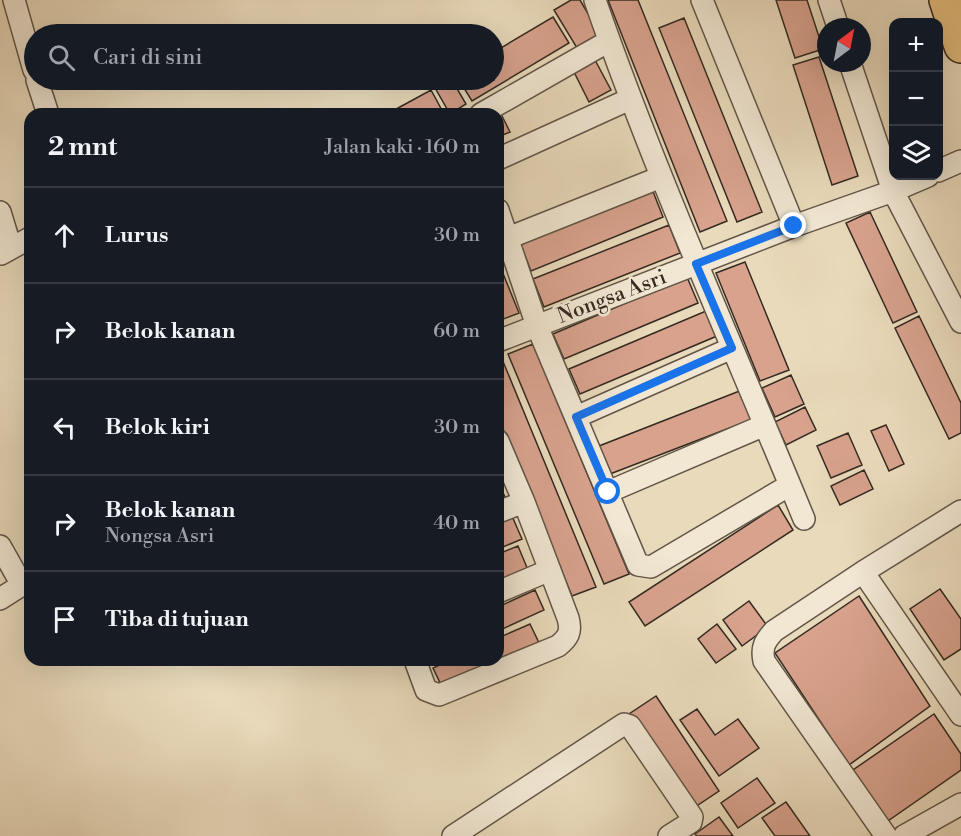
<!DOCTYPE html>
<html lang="id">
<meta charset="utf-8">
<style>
:root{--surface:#171b24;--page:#20242c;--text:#f1f3f6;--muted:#9ea1a6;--line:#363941}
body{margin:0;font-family:"Libre Bodoni",serif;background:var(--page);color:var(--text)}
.controls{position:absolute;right:18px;top:18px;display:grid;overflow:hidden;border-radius:12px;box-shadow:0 6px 24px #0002}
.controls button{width:54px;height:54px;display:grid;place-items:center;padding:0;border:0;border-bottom:2px solid var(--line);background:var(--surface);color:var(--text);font:30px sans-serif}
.compass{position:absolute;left:817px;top:18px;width:54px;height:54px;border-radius:50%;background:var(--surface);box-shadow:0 6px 24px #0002;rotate:32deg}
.stop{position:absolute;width:18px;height:18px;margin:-14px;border:4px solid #1a73e8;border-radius:50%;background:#fff}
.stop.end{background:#1a73e8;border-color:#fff;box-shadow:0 2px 6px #0008}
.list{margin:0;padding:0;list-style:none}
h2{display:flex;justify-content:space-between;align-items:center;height:78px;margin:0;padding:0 24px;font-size:26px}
h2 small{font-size:20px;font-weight:400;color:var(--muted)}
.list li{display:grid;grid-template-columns:39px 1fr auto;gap:18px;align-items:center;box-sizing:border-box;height:96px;padding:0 24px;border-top:2px solid var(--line)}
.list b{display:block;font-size:22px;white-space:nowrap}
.list p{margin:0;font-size:20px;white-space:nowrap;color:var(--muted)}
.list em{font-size:20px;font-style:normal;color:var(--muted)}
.icon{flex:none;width:33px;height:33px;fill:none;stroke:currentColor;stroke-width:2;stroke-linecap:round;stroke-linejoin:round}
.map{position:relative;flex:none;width:961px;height:836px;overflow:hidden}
.search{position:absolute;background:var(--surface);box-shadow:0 6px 24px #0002;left:24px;top:24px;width:480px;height:66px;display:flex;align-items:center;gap:15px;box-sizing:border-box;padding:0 21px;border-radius:33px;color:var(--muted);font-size:22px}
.panel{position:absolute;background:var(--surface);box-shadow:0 6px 24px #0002;left:24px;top:108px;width:480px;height:558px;border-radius:18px}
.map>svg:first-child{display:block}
.building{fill:#d8a28d;stroke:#342a21;stroke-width:1.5}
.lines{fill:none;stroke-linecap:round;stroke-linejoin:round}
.minor-casing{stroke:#615648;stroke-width:24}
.trunk-casing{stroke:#342a21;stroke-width:36}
.minor{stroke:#f1e7d3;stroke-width:21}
.trunk{stroke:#e4bd7e;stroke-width:33}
.route{stroke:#1a73e8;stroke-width:8}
.labels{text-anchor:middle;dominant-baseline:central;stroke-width:5;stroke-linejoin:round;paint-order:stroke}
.street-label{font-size:21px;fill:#342a21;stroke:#f1e7d3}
</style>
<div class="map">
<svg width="961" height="836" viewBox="0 0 961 836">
<rect width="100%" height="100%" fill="#e9dabb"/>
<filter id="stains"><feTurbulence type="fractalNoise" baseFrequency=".00333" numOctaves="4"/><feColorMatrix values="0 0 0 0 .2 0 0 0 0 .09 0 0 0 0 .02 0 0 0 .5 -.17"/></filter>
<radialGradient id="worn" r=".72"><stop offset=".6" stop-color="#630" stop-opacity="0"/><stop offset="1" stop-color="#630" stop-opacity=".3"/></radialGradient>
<!-- building -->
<path class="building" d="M571 0H580L600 34 577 48 554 10Z
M608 0H638L727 221 700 232Z
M776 0H807L823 49 795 58Z
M553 17 569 43 472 101 459 80H494V52Z
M684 18 762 212 737 222 659 28Z
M819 57 858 176 832 185 793 65Z
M595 60 611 90 589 102 574 72Z
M446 80H452L466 104 450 114 434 86Z
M431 90 444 114H387Z
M501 114 510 132 498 137V115Z
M652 189 663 217 531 271 520 243Z
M870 212 917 312 893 323 846 223Z
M669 225 680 253 544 307 533 279Z
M498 261 519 313 498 321Z
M745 262 789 370 760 381 716 273Z
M687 277 698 303 564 359 553 334Z
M706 311 717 336 580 394 569 369Z
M919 316 961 403V433L949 439 895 328Z
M533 344 629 574 604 584 508 354Z
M502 359 596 587 572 596 498 417V360Z
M791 375 804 404 775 417 762 388Z
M742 390 753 419 610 474 599 446Z
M805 407 816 430 786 445 775 422Z
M886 425 904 464 889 471 871 431Z
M848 433 862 465 831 478 817 446Z
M864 470 873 489 840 505 831 486Z
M498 481 505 497 498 500Z
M778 505 793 530 645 626 629 602Z
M512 516 522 539 498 549V521Z
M518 546 528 570 498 583V554Z
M940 589 961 619V649L944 660 910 609Z
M535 590 544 610 498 631V607Z
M859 596 930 706 849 765 775 653Z
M749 601 768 627 742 646 723 620Z
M530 624 540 645 443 689 433 668 450 660H498V638Z
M717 624 736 649 716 663 698 639Z
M656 696 719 791 689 811 626 716Z
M697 709 715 735 738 719 759 748 719 776 680 720Z
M934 714 961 754V770L885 823 850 772Z
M757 778 775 803 738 828 721 803Z
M786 802 810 836H775L762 818Z
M719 817 733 836H697L695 834Z"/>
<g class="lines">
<defs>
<path id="minor" d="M14 0 34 70
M595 0C656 176 733 346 804 519
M702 0 794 226
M829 0 838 27
M850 63 893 191 961 322
M37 80 48 114
M481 114 609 41
M498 159 630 99
M938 171 961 161
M498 210 537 326 638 565 651 567 790 485
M0 212 11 248
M508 238 661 177
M1 254 30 238
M498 341 794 226 893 191 928 176
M576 417 732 348
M608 492 765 425
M498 512 524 502
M0 546 22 585 0 599
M863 572 961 715
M498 592 550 570
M415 660 426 690 439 695 558 646C568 638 572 632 568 618L524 502 498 441
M453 836 624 724 630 726 692 817 691 822 669 836
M886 836 764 661C761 647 765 641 774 631L863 572 961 511
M904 836 961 804"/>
<path id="trunk" d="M946 0 961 46"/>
</defs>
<!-- minor casing -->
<use href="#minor" class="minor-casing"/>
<!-- trunk casing -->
<use href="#trunk" class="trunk-casing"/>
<!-- minor -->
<use href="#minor" class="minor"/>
<!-- trunk -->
<use href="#trunk" class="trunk"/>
</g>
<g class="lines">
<!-- route -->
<path class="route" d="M608 492 576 417 732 348 696 264 794 226"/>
</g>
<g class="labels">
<!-- street labels -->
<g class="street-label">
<text transform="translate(612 297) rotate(-21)">Nongsa Asri</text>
</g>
</g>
<rect width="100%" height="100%" filter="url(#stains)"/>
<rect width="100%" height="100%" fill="url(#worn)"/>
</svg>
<div class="controls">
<button>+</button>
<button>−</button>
<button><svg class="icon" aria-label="layers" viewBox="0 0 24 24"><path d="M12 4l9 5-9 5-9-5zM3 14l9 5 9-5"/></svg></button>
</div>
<svg class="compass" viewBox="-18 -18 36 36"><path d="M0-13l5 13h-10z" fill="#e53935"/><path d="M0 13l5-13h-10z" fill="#9ea1a6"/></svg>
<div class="stop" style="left:608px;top:492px"></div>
<div class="stop end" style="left:794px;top:226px"></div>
<div class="search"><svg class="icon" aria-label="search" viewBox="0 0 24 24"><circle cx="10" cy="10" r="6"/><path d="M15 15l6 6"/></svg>Cari di sini</div>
<section class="panel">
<h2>2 mnt<small>Jalan kaki · 160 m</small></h2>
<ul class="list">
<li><svg class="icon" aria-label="ahead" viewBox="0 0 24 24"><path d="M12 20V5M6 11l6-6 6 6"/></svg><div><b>Lurus</b></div><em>30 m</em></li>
<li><svg class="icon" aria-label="right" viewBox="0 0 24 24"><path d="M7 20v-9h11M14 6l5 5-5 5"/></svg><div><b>Belok kanan</b></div><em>60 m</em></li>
<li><svg class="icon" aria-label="left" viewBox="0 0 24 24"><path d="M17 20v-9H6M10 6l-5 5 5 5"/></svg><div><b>Belok kiri</b></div><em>30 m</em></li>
<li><svg class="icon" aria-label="right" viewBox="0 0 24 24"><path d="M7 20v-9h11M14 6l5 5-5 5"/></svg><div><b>Belok kanan</b><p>Nongsa Asri</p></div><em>40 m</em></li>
<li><svg class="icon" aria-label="arrive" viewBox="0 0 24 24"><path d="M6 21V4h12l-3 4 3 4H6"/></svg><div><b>Tiba di tujuan</b></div></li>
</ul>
</section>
</div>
